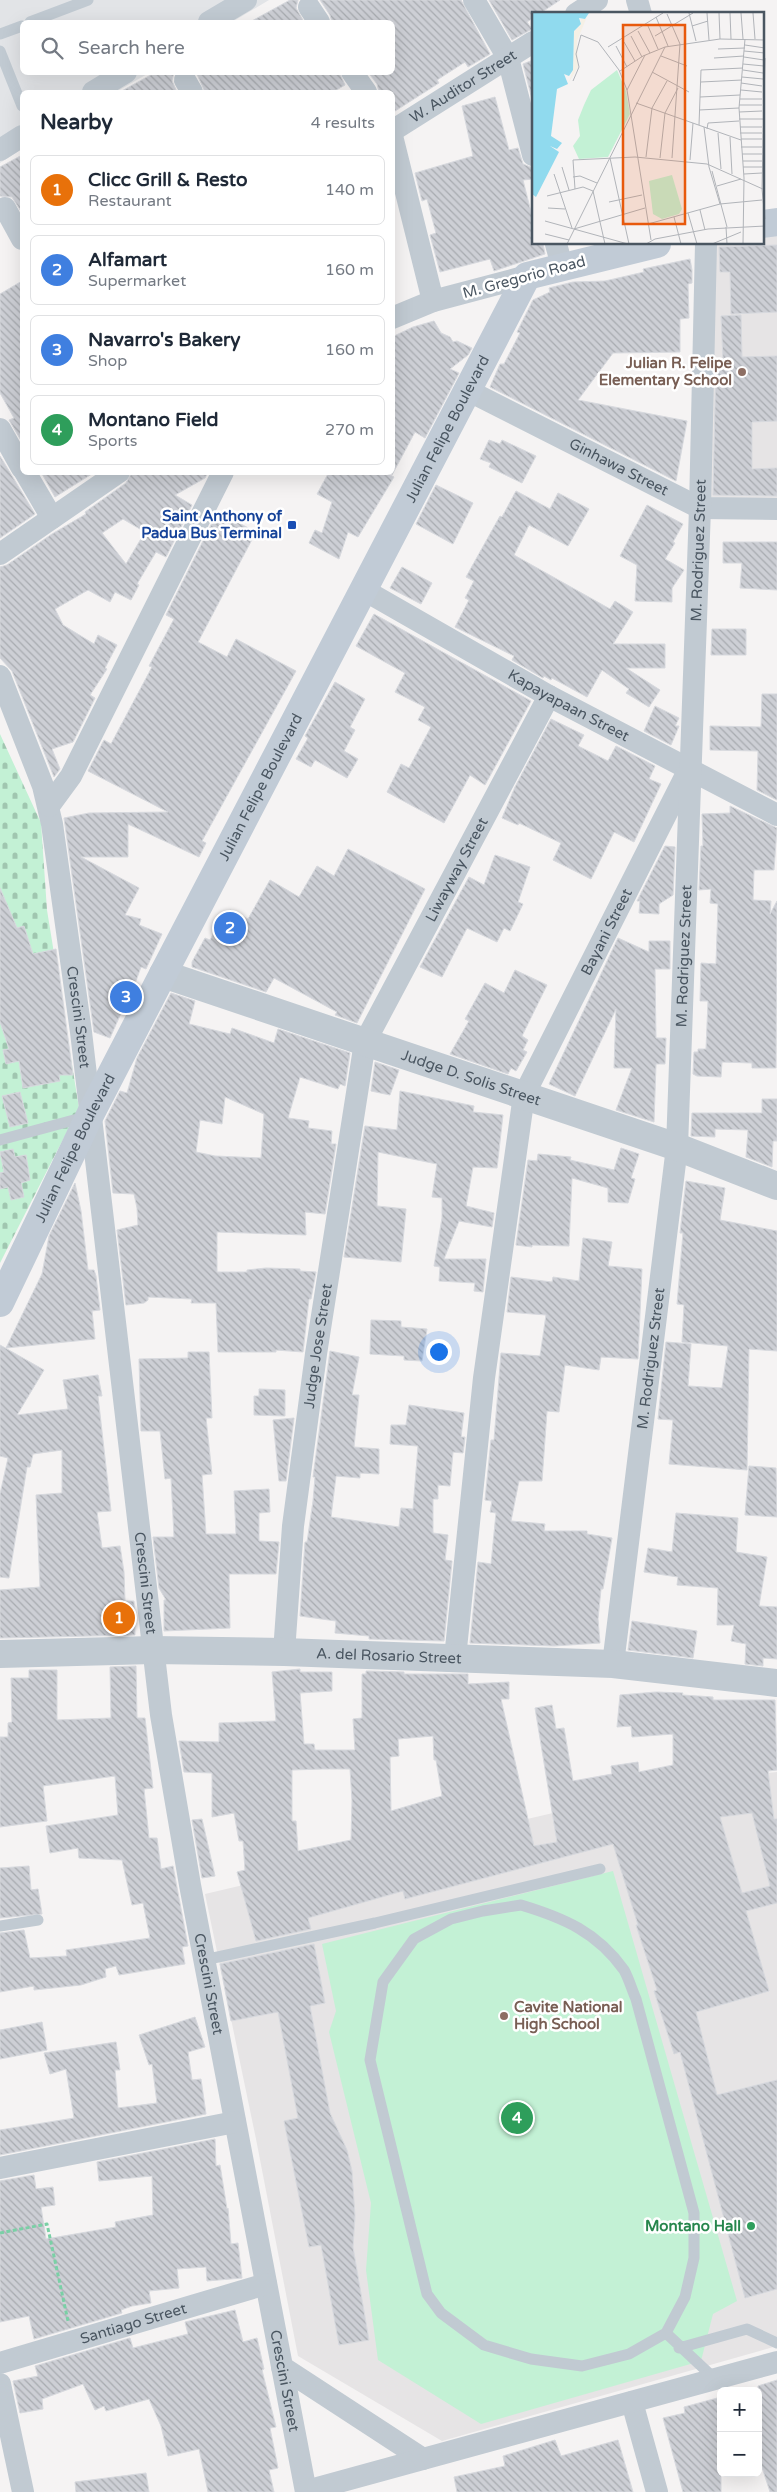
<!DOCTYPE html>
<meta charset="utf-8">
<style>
:root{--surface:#fff;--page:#f6f6f7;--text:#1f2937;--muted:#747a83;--line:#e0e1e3;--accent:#1a73e8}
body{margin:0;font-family:"Varela Round",sans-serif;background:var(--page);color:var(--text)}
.controls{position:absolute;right:15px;bottom:15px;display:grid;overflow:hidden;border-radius:8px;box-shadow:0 5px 20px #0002}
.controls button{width:45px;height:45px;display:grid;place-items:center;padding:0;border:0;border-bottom:1px solid var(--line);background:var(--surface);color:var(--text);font:25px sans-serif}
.you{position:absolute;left:438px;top:1351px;width:18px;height:18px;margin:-12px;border:4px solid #fff;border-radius:50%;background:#1a73e8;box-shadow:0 0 0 8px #1a73e833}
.badge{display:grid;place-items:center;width:32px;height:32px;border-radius:50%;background:var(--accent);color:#fff;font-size:16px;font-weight:700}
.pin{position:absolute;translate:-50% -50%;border:2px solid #fff;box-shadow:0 1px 5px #0006}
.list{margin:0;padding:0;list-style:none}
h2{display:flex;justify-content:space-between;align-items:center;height:65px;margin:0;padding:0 20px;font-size:21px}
h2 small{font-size:16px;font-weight:400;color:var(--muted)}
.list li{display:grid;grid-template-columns:32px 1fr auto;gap:15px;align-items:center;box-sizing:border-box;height:70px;margin:0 10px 10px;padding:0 10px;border:1px solid var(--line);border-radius:8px}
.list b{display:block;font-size:19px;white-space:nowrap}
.list p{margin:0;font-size:16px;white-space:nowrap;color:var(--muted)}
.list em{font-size:16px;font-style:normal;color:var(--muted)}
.icon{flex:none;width:28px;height:28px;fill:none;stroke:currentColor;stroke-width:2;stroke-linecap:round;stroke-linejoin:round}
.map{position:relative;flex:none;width:777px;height:2492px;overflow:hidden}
.search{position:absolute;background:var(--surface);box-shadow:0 5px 20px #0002;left:20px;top:20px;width:375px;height:55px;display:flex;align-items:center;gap:12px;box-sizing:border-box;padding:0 18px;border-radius:8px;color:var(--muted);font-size:19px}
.panel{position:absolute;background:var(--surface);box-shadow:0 5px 20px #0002;left:20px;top:90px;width:375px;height:385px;border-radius:8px}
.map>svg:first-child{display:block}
.education{fill:#e6e4e5}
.airport{fill:#e2e4e7}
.cemetery{fill:url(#cemetery-stones)}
.green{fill:#c3f1d5}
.building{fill:url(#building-back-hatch);stroke:#d7d9de;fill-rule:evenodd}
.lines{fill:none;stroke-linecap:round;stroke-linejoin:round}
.path{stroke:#7ad0a6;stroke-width:3;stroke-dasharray:4 2.5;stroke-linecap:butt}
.service{stroke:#c1cad2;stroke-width:11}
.minor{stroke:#c1cad2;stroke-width:22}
.tertiary{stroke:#c1cad2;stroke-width:28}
.secondary{stroke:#c1cbd6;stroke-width:28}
.education-dot{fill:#8d6e63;stroke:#fff;stroke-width:2}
.transit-dot{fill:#1a4fb4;stroke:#fff;stroke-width:2}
.leisure-dot{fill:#2e9e5b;stroke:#fff;stroke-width:2}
.labels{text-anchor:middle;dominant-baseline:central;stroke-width:5;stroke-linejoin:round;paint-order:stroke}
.street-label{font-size:15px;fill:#4a5661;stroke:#fff}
.education-label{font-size:15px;font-weight:bold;fill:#785e54;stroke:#fff;text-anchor:end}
.transit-label{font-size:15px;font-weight:bold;fill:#164399;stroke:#fff;text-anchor:end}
.leisure-label{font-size:15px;font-weight:bold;fill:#27864d;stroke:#fff;text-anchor:end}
.inset-road{fill:none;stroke:#b1b4b9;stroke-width:1}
.view{fill:#e8590c;fill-opacity:0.15;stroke:#e8590c;stroke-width:2.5}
.inset-edge{fill:none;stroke:#4a5661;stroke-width:2.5}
</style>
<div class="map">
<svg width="777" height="2492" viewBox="0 0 777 2492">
<defs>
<pattern id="cemetery-stones" width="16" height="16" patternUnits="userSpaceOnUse" patternTransform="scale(1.25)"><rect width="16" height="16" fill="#c3f1d5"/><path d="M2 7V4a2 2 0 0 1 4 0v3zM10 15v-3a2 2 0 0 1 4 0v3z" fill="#a0c6b0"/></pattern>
<pattern id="building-back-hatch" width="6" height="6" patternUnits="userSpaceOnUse" patternTransform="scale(1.25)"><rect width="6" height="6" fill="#cdcfd5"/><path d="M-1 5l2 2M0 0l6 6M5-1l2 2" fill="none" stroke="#a8abb0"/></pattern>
</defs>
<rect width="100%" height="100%" fill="#f5f3f3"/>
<!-- education -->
<path class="education" d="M777 234V500L703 504 709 244H763V236Z
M777 1772V2346L442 2441 298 2356 256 2139 205 1894 690 1781Z"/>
<!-- airport -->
<path class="airport" d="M0 0H269L232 22H22V72L149 73 116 92H22V149L0 163Z"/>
<!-- cemetery -->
<path class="cemetery" d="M0 734 41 823 47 910 79 1108 0 1263Z"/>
<!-- green -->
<path class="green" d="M613 1871 737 2301 713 2314 701 2361 481 2424 378 2360 366 2270 371 2203 329 2032 336 2011 322 1944Z"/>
<!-- building -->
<path class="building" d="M290 0H298L296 8 304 22H250Z
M320 0H461L490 54 468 67 465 62 437 80 439 83 392 113V92H379L377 84 368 72H392V22H332L330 15Z
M489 0H560L539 14H533V18L527 22 532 29 512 40Z
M533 60V103L523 64Z
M156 72H174L172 81 177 92H120Z
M196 72H339L345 85 333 92H205Z
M495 97 509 150 518 148 523 164 533 168V179L523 180 533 220V244H543L545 254 494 271 490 259 440 272 430 235 436 233 427 199 422 201 415 173 473 156 462 106Z
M22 155V213L12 197 0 196V167Z
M777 245V312L731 314 730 272H720L719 247Z
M690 259 692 270V283L688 284 689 318 680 319V352L613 353 578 400 687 421 676 481 490 387 500 364H504L520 333 517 332 533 300 550 292 549 288 573 282 605 281 644 272 643 269Z
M22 281V442L9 420 14 418 0 393V294Z
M741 315 742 357 777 356V421L752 422V469L777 468V496L713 495 716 360H723L721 316Z
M434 321 441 333 450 337 453 342 457 341 472 348 468 355 450 369 459 373 425 438 415 432 392 475V337L413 327Z
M489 440 500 444 502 440 536 456 522 483 489 467 491 463 480 459Z
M0 456 35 514 0 538Z
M41 472H95L55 497Z
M132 472H208L205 478 175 495 192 505 166 557 156 552 137 584 139 585 131 600 115 592 110 602 88 590 55 609 63 625 94 644 98 635 117 645 105 668 107 669 90 695 95 698 73 742 52 749 60 769 54 777 12 671 0 658V567L7 565 52 534 86 514 85 512 126 483ZM123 519 145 532 126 564 102 533Z
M329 472H385L394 477 358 537 348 532 339 559 309 543 315 530 322 533 332 502 317 494Z
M436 485 473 503 453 544 416 524Z
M516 491 550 509 558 493 589 509 568 546 529 525 514 555 610 609 615 601 633 612 613 644H665V668H626L660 690 649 707 626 693 629 689 602 670 587 697 552 678 551 680 544 676 543 678 512 660 514 656 455 627 469 600 465 598 474 581 466 577 500 516 502 517Z
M647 505 683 524 673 542 675 543 665 559 684 570 672 588V602L635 601 637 565 620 556Z
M220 513 256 532 198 642 227 657 236 639 296 671 202 841 206 843 199 857 128 824V857H81L139 888 125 915 141 919 139 925 162 934 146 969 141 967 128 1003 126 1002 110 1038 94 1032 64 818 89 813 168 812 88 771 104 740 111 744 152 667 149 666 174 619 166 615 215 517 217 518Z
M723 542H777V590L740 588 742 563H723Z
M402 567 432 583 421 604 390 588Z
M374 614 531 701 485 785 470 775 444 823 387 792 401 764 409 768 431 727 418 720 425 707 395 692 405 673 356 646Z
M712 629H746V655H711Z
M335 682 365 699 350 727 355 730 344 751 358 759 347 778 315 760 311 767 296 759 308 738 305 736Z
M762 694H777V800L757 790 758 751 710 750V726L761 727Z
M655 706 679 718 675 726H679L671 745 644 731Z
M551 719 584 735 578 746 608 761 616 746 655 766 649 779 661 784 634 842 614 832 591 879 553 860 561 843 519 823 518 825 502 818 515 787Z
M730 806 777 828 774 870H754L753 900 771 901 770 914 777 901 776 1068H752V1063L722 1062 721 1077 697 1076 693 1074 694 1052H698V1049H706L708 1001H700L701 963 716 964 718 904 710 903 711 889 699 890 701 846H703L702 814 730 813Z
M665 846 675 847 673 895 659 904V914L639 913 640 901H637Z
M348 849 425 889 357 1023 335 1015 337 1012 274 978 266 992 192 967V962L205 938 210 940 216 929 219 930 230 910 248 919 270 880 299 897 317 866 334 876Z
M495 855 530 867 518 902 523 904 510 931 504 928 497 942 467 928 442 977 420 967 469 877 484 885Z
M0 888 17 928 24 926 33 954 56 949 73 1075H59L60 1081 23 1088 19 1061 6 1064 3 1050 9 1049 0 1022Z
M618 938 649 952V941H670V969H655L656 1038H666L665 1064H656L654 1122 616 1110 632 1068H614L616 1009 575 1096 549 1084Z
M515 970 547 985 522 1036 528 1040 523 1050 527 1052 516 1071 511 1068 508 1074 450 1054 469 1021 465 1019 485 983 504 993Z
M171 993 195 1001 189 1024 230 1034 232 1028 274 1043 278 1029 350 1053 345 1086 340 1084 338 1089 300 1077 288 1118 309 1121 308 1128 332 1131 331 1144H336L325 1214 305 1212 306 1235 217 1232V1272H247V1270L266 1268 300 1269V1271L316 1272 311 1299H309L303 1352 276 1350V1352H218L216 1303H191L192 1299 148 1297V1300L144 1303 126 1305 117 1230 138 1225 137 1208 134 1194 113 1193 105 1121 120 1091 127 1093 137 1058ZM225 1097 264 1114 261 1158 215 1156 196 1152 200 1120 222 1124Z
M375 1062 399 1070 390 1095 371 1091Z
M400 1091 474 1106 473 1112 503 1115 497 1168 473 1167 466 1206 494 1213 492 1227 459 1221 444 1259H486L483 1292 474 1291 475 1283 439 1281 440 1267 434 1266 442 1218V1198L432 1197 437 1164 378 1152 377 1206 406 1209 401 1262 344 1257 365 1126 397 1130Z
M20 1092 28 1123 10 1127 2 1096Z
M762 1099H777V1141H773L772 1167 746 1157 748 1130 715 1129V1137L691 1136 692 1113H762Z
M621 1148 639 1154 631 1178 635 1179 628 1203 608 1202V1188L572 1178 569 1246 532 1245V1247L516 1245 528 1160 537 1161 538 1154 571 1157 570 1160 614 1170Z
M13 1149 15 1157 26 1155 30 1180 21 1183 24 1197 11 1200 8 1187 0 1189V1173L4 1172 0 1152Z
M686 1181 725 1188 720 1220 777 1231V1351L749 1349 747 1470 669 1464 673 1420 658 1419 666 1342 691 1344 688 1386 722 1388 728 1346 682 1342 684 1305 677 1304 683 1233H680Z
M75 1183 81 1211 88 1270H94L96 1276 100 1310 92 1311 95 1339 6 1348 42 1274 49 1236Z
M583 1238 612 1242 608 1266 642 1269 638 1359 601 1357 599 1370 565 1365 559 1412 547 1411 542 1481H519L511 1521 545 1524 544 1531H587V1534L612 1538 603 1589H601L598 1619 600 1643 554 1646 470 1643 478 1562 491 1564 496 1513 490 1512 492 1501 485 1500 491 1440H494L501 1353 540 1356 546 1315 507 1312 511 1277 552 1282 553 1277 579 1281Z
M371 1320 401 1321V1327L427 1329 422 1361 404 1360V1356L370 1354Z
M0 1345 44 1370 17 1415 68 1409 63 1380 98 1375 102 1396H98L111 1511 97 1512 102 1548 120 1546 124 1572 125 1601H134L135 1635 0 1638V1590L40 1587 36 1495 62 1493V1450L33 1454 30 1467H27L9 1578 0 1577V1494L8 1458 0 1456Z
M330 1351 359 1357 352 1395H359L354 1447 379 1449V1474L360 1473V1478L336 1476 331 1517 399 1527 401 1508 413 1509 418 1446 390 1444 391 1425H406L409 1405 464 1413 461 1437H465L463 1453 453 1452 450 1486 438 1485V1499H433V1533L448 1535 445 1560 452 1561 444 1641 369 1639V1636L335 1633 336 1621 300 1616 305 1542H307L313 1501 315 1477H313Z
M188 1352H209L212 1418H206L212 1474 202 1475 206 1534H236L234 1491 269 1489 270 1512 259 1513V1541L279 1542 276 1574H229L230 1628 164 1631V1600H166L159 1588 153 1537H174L171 1478 165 1479 160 1431H141L139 1359 188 1358Z
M259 1389 285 1390V1416L254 1415V1396H259Z
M294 1418 286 1481H279L273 1420Z
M749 1466 776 1468 777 1517 745 1515Z
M676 1513 738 1518 736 1552 767 1557 759 1606 777 1607V1659L763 1658V1666L745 1664 746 1644 731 1641 734 1625H717L718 1588 677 1585 678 1577 644 1572 648 1548 672 1552Z
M632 1621 697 1631 693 1658 628 1650Z
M136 1666 137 1718H145L153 1788 144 1789 149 1838H157L161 1869 173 1866 188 1946 182 1947 185 1964 119 1975 116 1966 105 1969 106 1977 81 1985 34 1990V1986L0 1992V1933L24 1930 30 1958 67 1956 66 1950 150 1938 143 1903 132 1905 122 1860 79 1858 78 1848 50 1853 46 1826 118 1815 115 1776 43 1786 47 1821 0 1827V1737H8V1723L12 1722 11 1678H29V1670H57V1720L111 1718 110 1667Z
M300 1669V1672H332V1691L300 1693 304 1744H314L315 1750H355L353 1719 362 1718V1674H366V1671L404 1672V1674H468V1684L509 1682V1699H501L534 1846 557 1842 535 1708 552 1705 556 1729 564 1728 573 1781 612 1774 611 1766 638 1762 639 1772 673 1765V1734L632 1737 631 1726 617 1727 620 1695 656 1692 683 1693 682 1695 713 1697V1700H775L777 1770 768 1771 774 1819H777V1903L746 1911 769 1991 696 2012 717 2095 777 2080V2289L745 2298 680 2052 674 2054 654 1991 657 1990 636 1925H638L613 1844 405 1899 403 1891 308 1918 311 1929 256 1941 237 1872 245 1870 243 1841H239L234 1813 212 1817V1773L184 1772 179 1741 219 1742V1723L276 1721 272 1672ZM433 1736 434 1760H436L442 1796 391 1811 390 1757 399 1756 398 1739ZM322 1769H350L352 1801 351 1840 298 1851 296 1821H292V1770ZM752 1813 770 1886 742 1893 720 1817Z
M202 1819 215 1876 202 1878 192 1820Z
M29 1866 31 1890 38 1889 42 1914 0 1918V1868Z
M314 1944 325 2003 310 2006 330 2113 347 2150 352 2171 355 2216 353 2247 369 2340 339 2345 321 2245 309 2247 284 2121 298 2118 278 2012 231 2021 220 1964Z
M195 2017 205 2047 188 2052 192 2080 201 2079 206 2114 0 2155V2130L74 2118 66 2069 50 2074 44 2053 116 2042 120 2070H115L118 2108 157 2103 152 2064 149 2065 139 2035Z
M42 2022 47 2050 0 2059V2030Z
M215 2139 216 2166 220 2165 227 2209 228 2208 231 2244 238 2243 242 2278 207 2281 206 2267 177 2269 179 2288 149 2291 151 2303 132 2306 121 2310 122 2313 34 2339 29 2316 0 2322V2181L34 2175 36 2189 53 2187 55 2205 41 2207 46 2239 116 2227 115 2222 153 2215 152 2176 99 2181 97 2162Z
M235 2310 243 2342 257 2338 264 2369 262 2370 276 2427 270 2428 278 2468 269 2470 274 2492H208L199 2449 168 2456 161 2426 149 2399 106 2411 104 2406 95 2410 83 2384 42 2399 43 2409 20 2413 13 2381 38 2376 35 2366 130 2338 133 2348 188 2334 185 2322Z
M777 2380V2492H770L758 2455V2386Z
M721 2397V2492H683L663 2418 685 2413 684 2407Z
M555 2440 561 2456 618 2440 633 2492H457L454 2477 505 2466 503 2456Z
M146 2473 149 2492H76L75 2482Z"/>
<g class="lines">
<!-- path -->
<path class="path" d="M0 2233 47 2224 68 2321"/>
<!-- service -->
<path class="service" d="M30 22 88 0
M0 34 22 26
M0 51 22 106
M0 1140 85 1117
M521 1905C564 1918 597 1932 624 1970 629 1979 632 1990 636 1999L694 2213V2258L685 2297 666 2333 629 2354 582 2366 531 2359 484 2345 441 2313 427 2294 370 2060 383 1982 414 1939 451 1919 483 1911Z
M0 1926 38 1920
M204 1960 375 1923 600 1869
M666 2333 715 2379
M679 2348 747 2329 777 2343"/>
<!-- minor -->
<g class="minor">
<path d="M474 0 508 58 533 155"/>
<path d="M637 0 641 14"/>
<path d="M309 7 319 22"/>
<path d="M576 14 597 0"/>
<path d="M209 22 246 0"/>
<path d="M352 72 366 92"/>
<path d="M185 80 192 92"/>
<path d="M93 92 126 72"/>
<path id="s1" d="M392 131 533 42"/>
<path d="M392 136 433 301"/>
<path d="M0 150 22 136"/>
<path d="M5 208 22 239"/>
<path d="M556 244 562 266"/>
<path d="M392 318 433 301 527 276"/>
<path id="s2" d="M469 391 700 508 777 509"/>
<path d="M0 429 22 468"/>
<path d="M25 472 52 518"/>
<path d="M0 554 119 472"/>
<path id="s3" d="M364 590 549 696 777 815"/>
<path id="s4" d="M0 676 43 786 52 824 81 1032 161 1715 190 1885 306 2492"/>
<path d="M49 806 71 776 223 472"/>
<path id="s5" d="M284 1652 293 1526 316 1354 365 1042 549 696"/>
<path id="s6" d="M455 1658 484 1378 524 1095 686 775"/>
<path id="s7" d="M613 1664 677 1147 700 508 706 244"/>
<path d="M0 2168 235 2122"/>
<path id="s8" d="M0 2363 266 2284"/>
<path d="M282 2367 423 2459"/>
<path d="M0 2384 23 2492"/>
<path d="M632 2402 657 2492"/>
<path d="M306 2491 777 2362"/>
</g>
<!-- tertiary -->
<g class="tertiary">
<path id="s9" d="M163 974 677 1147 777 1186"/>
<path id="s10" d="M0 1654 153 1650 284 1652 613 1664 777 1683"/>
</g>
<!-- secondary -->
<g class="secondary">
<path d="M763 224 777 222"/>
<path id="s11" d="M0 1303 90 1115 163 974 527 276 657 244"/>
</g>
</g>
<!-- markers -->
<g class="education-dot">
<circle cx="742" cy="372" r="5"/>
<circle cx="504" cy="2016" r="5"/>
</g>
<rect class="transit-dot" x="287" y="520" width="10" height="10" rx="2.5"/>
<circle class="leisure-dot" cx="751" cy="2226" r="5"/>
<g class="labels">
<!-- street labels -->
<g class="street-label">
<text stroke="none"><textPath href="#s1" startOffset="84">W. Auditor Street</textPath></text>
<text transform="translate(524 277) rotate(-15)">M. Gregorio Road</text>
<text stroke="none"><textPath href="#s11" startOffset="982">Julian Felipe Boulevard</textPath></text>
<text stroke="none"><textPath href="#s2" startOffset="168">Ginhawa Street</textPath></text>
<text stroke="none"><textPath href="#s7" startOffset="1118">M. Rodriguez Street</textPath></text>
<text stroke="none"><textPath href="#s3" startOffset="235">Kapayapaan Street</textPath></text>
<text stroke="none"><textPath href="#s11" startOffset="578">Julian Felipe Boulevard</textPath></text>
<text stroke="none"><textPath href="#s5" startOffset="811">Liwayway Street</textPath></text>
<text stroke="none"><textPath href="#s6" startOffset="750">Bayani Street</textPath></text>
<text stroke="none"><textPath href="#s7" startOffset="712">M. Rodriguez Street</textPath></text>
<text stroke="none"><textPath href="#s4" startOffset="352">Crescini Street</textPath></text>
<text stroke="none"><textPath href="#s9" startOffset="325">Judge D. Solis Street</textPath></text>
<text stroke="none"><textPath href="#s11" startOffset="172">Julian Felipe Boulevard</textPath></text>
<text stroke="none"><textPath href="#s5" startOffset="308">Judge Jose Street</textPath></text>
<text stroke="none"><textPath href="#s7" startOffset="308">M. Rodriguez Street</textPath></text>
<text stroke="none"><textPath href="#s4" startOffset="922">Crescini Street</textPath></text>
<text stroke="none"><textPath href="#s10" startOffset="389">A. del Rosario Street</textPath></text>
<text stroke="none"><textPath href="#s4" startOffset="1328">Crescini Street</textPath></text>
<text stroke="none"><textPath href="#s8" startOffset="139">Santiago Street</textPath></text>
<text stroke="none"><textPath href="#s4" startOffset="1732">Crescini Street</textPath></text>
</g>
<!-- education labels -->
<g class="education-label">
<text x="732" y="363">Julian R. Felipe<tspan x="732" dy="17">Elementary School</tspan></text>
<text x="514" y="2007" text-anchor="start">Cavite National<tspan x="514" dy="17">High School</tspan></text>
</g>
<!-- transit labels -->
<g class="transit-label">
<text x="282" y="516">Saint Anthony of<tspan x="282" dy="17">Padua Bus Terminal</tspan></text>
</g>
<!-- leisure labels -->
<g class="leisure-label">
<text x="741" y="2226">Montano Hall</text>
</g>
</g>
<!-- overview -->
<g transform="translate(532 12)">
<rect width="232" height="232" fill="#f5f3f3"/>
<path d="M49 7H54L45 29 46 55 36 72 41 58 42 19 48 14Z" fill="#f5f0e5"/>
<path d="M85 58 94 79 98 102 76 145 47 147 41 134 48 124 46 108 52 93 59 78Z" fill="#c3f1d5"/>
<path d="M140 163 150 197 147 202 130 207 121 202 117 169Z" fill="#c3f1d5"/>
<path d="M0 1H57L53 7 47 6 49 12 42 19 41 58 37 64 32 62 36 72 25 77 19 124 30 131 25 137 18 134 27 140 4 185 0 182Z" fill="#90daee"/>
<path class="inset-road" d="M157 1 164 29M175 1 177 28M187 1 188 27M198 1 199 27M209 1 211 27M221 1 223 27M135 2 148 32 140 146M124 5 136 34M116 14 126 37M160 14 176 9M106 19 118 41M99 24 110 45M123 24 161 1M92 30 103 49M213 33 233 36M84 34 95 55M76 35 131 1M186 37 213 36M212 39 233 41M129 44 155 54M212 45 232 48M182 46 212 44M233 46 230 177 233 207M211 52 232 54M211 58 231 61M88 59 111 44 133 35M120 60 157 80M210 65 231 67M41 69 47 55 44 42 49 23 66 30 87 58 95 78 119 228M169 70 210 68M209 71 230 74M95 78 113 43M209 78 230 80M168 85 208 83M208 87H230M104 91 209 128M207 93H230M167 98 207 96M207 100 230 99M207 107H233M167 113 169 58 211 56M172 115 177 155 188 192M208 115H230M175 117 176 111 207 109M186 121 189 157M208 121H230M198 125 200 162M209 127H230M209 135H230M210 142H230M114 145 120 96 135 69M78 146 97 232M128 146 133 101 146 76M158 148 161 111M211 149H230M30 155 37 178M211 155H231M180 159 195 215M22 162 40 216M212 162 230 161M41 165 48 164 65 171M185 174 209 167M43 177 41 148 103 145 175 152 233 178M15 184 51 175 61 179 73 232M77 190 110 183M16 196 33 197M168 198 173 218M156 201 165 232M142 205 149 232M13 209 96 232M116 212 188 192 230 188M194 215 195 232M42 217 113 196M13 222 37 228M35 232 133 35 188 27 233 28M114 232 123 227 176 217 233 214M180 232 209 220M211 232 212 166 207 96 213 27"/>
<path class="view" d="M91 13H153V212H91Z"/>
<rect width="232" height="232" class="inset-edge"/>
</g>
</svg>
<div class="controls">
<button>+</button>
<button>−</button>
</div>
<div class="you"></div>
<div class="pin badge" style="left:119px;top:1618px;background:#e8710a">1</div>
<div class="pin badge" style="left:230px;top:928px;background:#3f7fe0">2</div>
<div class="pin badge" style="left:126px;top:997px;background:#3f7fe0">3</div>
<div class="pin badge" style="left:517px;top:2118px;background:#2e9e5b">4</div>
<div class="search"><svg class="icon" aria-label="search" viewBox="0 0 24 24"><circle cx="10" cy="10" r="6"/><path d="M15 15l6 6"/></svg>Search here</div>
<section class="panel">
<h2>Nearby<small>4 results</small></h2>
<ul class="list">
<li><span class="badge" style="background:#e8710a">1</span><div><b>Clicc Grill &amp; Resto</b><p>Restaurant</p></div><em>140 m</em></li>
<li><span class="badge" style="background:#3f7fe0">2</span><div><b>Alfamart</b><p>Supermarket</p></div><em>160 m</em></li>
<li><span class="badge" style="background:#3f7fe0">3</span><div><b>Navarro's Bakery</b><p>Shop</p></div><em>160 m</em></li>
<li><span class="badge" style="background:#2e9e5b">4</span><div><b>Montano Field</b><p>Sports</p></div><em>270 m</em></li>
</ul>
</section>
</div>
